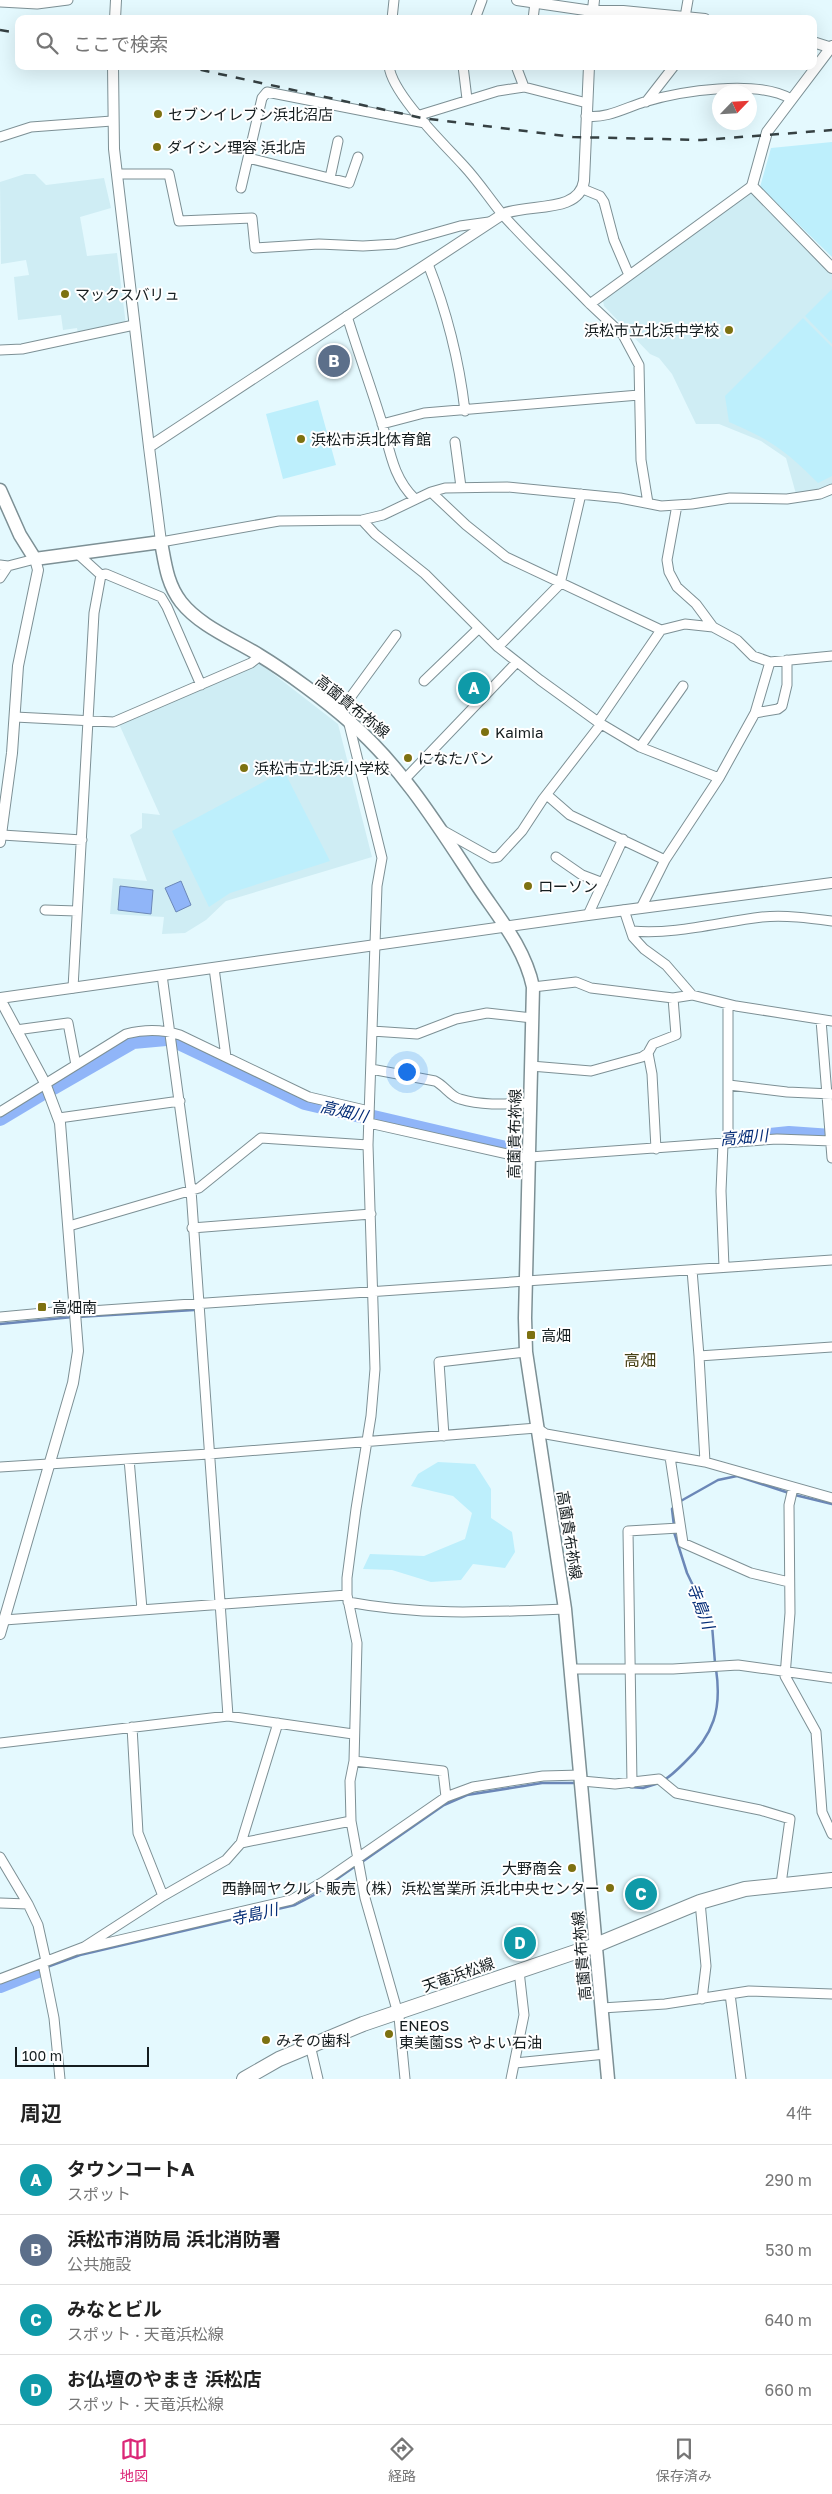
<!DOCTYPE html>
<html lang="ja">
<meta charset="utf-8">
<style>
:root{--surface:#fff;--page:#f2f2f2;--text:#222;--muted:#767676;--line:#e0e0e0;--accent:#db2777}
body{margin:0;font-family:"Golos Text","Noto Sans JP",sans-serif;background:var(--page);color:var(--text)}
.compass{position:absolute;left:712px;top:85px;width:45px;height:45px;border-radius:50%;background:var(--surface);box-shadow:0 5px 20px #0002;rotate:65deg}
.scale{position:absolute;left:15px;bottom:12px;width:134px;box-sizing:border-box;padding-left:5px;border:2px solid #151d1f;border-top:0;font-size:14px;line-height:18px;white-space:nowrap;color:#151d1f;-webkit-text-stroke:4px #fff;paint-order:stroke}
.you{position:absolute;left:406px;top:1071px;width:18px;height:18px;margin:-12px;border:4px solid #fff;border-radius:50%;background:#1a73e8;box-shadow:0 0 0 8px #1a73e833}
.badge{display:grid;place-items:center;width:32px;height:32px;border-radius:50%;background:var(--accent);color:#fff;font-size:16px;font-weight:700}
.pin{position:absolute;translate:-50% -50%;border:2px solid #fff;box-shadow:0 1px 5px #0006}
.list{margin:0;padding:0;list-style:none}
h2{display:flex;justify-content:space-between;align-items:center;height:65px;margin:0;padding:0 20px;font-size:21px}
h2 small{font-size:16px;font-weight:400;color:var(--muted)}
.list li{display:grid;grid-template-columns:32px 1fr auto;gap:15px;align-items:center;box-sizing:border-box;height:70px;padding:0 20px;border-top:1px solid var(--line)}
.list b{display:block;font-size:19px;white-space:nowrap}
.list p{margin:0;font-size:16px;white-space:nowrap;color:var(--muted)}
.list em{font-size:16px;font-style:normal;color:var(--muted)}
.icon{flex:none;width:28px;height:28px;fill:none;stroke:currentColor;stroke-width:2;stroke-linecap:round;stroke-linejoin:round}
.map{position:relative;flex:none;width:832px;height:2079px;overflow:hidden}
.search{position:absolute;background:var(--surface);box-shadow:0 5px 20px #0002;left:15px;right:15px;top:15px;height:55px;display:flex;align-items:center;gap:12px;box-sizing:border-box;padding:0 18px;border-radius:10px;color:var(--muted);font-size:19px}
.sheet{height:345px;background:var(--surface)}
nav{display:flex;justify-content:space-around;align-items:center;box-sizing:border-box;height:70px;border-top:1px solid var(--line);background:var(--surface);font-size:14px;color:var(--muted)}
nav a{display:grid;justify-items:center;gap:2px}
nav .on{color:var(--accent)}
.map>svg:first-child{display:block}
.built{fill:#cfedf4}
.green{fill:#bdeffc}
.water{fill:#90b5f8;stroke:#6b87b7}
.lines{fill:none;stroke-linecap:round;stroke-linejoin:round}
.stream{stroke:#6b87b7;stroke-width:2.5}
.river{stroke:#90b5f8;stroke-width:16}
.minor-casing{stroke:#7d9095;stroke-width:11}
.tertiary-casing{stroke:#7d9095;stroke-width:12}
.secondary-casing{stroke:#7d9095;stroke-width:15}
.primary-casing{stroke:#7d9095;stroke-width:16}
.minor{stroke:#fff;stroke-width:9}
.tertiary{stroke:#fff;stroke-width:10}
.secondary{stroke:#fff;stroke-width:12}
.primary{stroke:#fff;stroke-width:14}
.rail{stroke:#364143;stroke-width:2.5;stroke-dasharray:9 9;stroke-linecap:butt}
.poi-dot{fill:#7d7111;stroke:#fff;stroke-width:2}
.labels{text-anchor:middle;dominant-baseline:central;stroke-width:4;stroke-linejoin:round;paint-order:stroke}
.poi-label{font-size:15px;fill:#151d1f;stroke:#fff;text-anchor:start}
.street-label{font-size:15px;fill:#151d1f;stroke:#fff}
.water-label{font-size:16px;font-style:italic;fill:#052d77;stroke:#fff}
.neighbourhood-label{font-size:16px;fill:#464117;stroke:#fff}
</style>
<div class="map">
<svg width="832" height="2079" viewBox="0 0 832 2079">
<rect width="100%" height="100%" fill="#e4f9fe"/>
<!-- built -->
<path class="built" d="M25 174H35L46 185 104 178 111 208 80 217 87 256 117 253 126 325 78 334 77 328 63 330 61 315 18 320 14 277 29 275 26 260 1 264 0 182Z
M750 192 755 195 832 273V486L825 489 796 494 786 458 761 441 719 424H696L672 374 659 358 650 354 604 306 603 301 699 228Z
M258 662 338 724 372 857 226 901 206 920 185 933 162 934 164 917 110 914 113 878 147 881 130 835 142 828V813L160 815 119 724Z"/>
<!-- green -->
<path class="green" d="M832 142V257L760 187 771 148Z
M832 289V344L805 316Z
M803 318 832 347V476L818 483C786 451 771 440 729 422L725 396Z
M318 400 336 465 283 479 266 414Z
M284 771 330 861 230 893 209 907 172 831Z
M438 1462 475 1464 491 1489V1518L512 1532 515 1552 505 1568 473 1564 461 1580 431 1582 392 1570 363 1569 370 1554 424 1556 465 1539 472 1513 453 1496 411 1486 418 1474Z"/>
<!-- water -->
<path class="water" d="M181 881 191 905 176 912 165 888Z
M120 886 153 890 151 914 118 910Z"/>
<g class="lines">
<!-- stream -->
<path class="stream" d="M78 1317 194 1310
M0 1324 73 1317
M795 1495 832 1504
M679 1502 718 1480 737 1476 789 1493
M674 1526 672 1509 675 1506
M674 1532 687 1573 712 1625 715 1663
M664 1780C671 1776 678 1769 684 1763 714 1735 722 1709 716 1669
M630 1787 643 1788 659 1783
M362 1862 444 1805 467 1795 542 1783H574
M47 1967 80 1955 295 1905 314 1895 357 1865"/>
<!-- river -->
<path class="river" d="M179 1042 305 1102 519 1152
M53 1087 133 1041 166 1038
M0 1118 40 1094
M759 1137 789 1134 832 1137
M0 1985 40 1969"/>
<defs>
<path id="minor" d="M0 2 37 4 68 0
M685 17 688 0
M392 19 394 0
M475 19 482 0
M533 19 535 3
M389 66C392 94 444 144 464 166 478 181 489 198 502 214 530 245 561 274 590 304L752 186
M463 66 467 99
M516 66 524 87
M646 102 674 66
M420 115 498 91 524 87 587 103
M586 116C606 119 625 108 644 102 681 91 757 79 791 99
M0 137 31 127 112 121
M248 158 349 183 358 157
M117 174H169L179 221 252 218 255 248 319 244 363 246 396 244 460 226 489 222
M330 178 338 141
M241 188 262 98 267 92 425 123
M583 189 600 196 604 202 614 240 629 275
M428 264C447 312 459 360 465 411
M590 304 623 335 639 365 641 460 648 503
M347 316C358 352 371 387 382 423 390 451 393 478 415 499
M0 350 22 349 134 325
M382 424 424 413 639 395
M455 442 461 487
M431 492 445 488 507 487 620 498 661 506 692 504 730 498 787 499 820 494 832 489
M677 505 667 560 669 572 677 587 696 604 713 627
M362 520 375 534 425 574 498 647 540 680 598 722 640 747 719 778
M161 542 279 521 362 520 383 515 431 492 466 525 506 557 661 630 685 624 713 627 737 640 753 656 770 662
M79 555 101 575 106 574 161 597 167 607 201 685
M0 565 8 566 35 559
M0 578 8 566
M498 647 560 584 581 494
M424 681 479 628
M339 713 396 635
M755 713 778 709 782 706 787 685V660
M15 717 114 722 251 663 260 656
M348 720 382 858 377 886 368 1145 375 1369 371 1416 356 1509 347 1578V1595L357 1643 354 1761 350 1781 351 1821 365 1898 399 2017 405 2079
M598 722 661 630
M640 747 683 686
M405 779 516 663
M547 795 570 815 665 860
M442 830 492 858 498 857 522 831 543 799 601 724
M2 835 82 840
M556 857 582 875 603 883
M641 908 665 860 719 778 755 713 770 662 832 656
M45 910 77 911
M624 910 633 937 644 949 666 965 692 995
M588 915 623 839
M632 931C675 935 719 922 762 917 786 915 809 918 832 921
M214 968 226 1057
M162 975 191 1190 228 1716
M533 987 576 982 591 988 673 998 692 995 736 1006 832 1021
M73 988 94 613 101 575
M821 1020 832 1158
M16 1030 68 1023 76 1065
M372 1031 417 1034 456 1019 487 1013 532 1018
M648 1053 653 1044 676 1035 673 998
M531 1066 591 1071 642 1057 648 1053 652 1074 656 1149
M371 1069 435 1081C444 1085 451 1097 460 1099 482 1106 508 1104 531 1103
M729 1085 787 1092 832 1094
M0 1112 126 1034C145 1029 162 1029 180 1035L309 1097 369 1111
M59 1118 180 1101
M369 1123 530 1159
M728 1143V1005
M723 1144 721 1191 724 1267
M530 1157 777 1139 832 1141
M69 1226 199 1188 261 1138 368 1145
M192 1228 371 1214
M692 1270 699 1356
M76 1312 832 1260
M0 1317 76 1310
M444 1436 439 1362 526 1352
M670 1457 683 1543 751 1573 789 1582
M129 1459 142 1609
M705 1462 699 1356 832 1347
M0 1467 209 1454 537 1428 546 1434 705 1462 832 1498
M793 1488 789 1505 790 1613 785 1676 816 1732 822 1812 832 1834
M348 1602C421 1616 492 1612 565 1609
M4 1620 347 1595
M571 1669H673L738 1665 832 1678
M132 1727 138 1833 163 1896
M0 1743 228 1716 353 1734
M354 1761 443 1771 446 1797
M582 1781 615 1784 659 1779 676 1793 760 1810 790 1819 781 1884
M632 1783 628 1531 679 1528
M241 1843 351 1821
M0 1857 28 1904
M700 1902 706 1966 702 1999
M0 1903 28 1904 38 1925 46 1961
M77 1950 291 1900 323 1882 446 1797 473 1787 543 1776 581 1775
M43 1963 54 2018 60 2079
M0 1979 84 1947 163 1896 226 1860 241 1843 278 1723
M730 1994 741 2079
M602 2008 665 2004 749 1991 832 1994
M310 2045 318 2079
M515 2063 606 2054
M511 2079 524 2015 519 1971"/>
<path id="tertiary" d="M517 0 592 11H623L705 19
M115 19 116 0
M592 19 594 0
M813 42 832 48
M832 46 767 132 752 186 832 268
M113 66 114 149 149 447
M161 542 149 447 503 214C529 203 579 214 584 181L589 66
M0 842 12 753 18 666 38 570 35 559
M0 998 588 915 832 883
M0 999 45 1083 60 1123 78 1351 73 1383 0 1634"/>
<path id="secondary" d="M0 490 20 535 35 559 161 542C165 563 167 584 181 602 200 626 233 639 259 655 287 672 325 700 350 722 404 769 440 829 479 888 500 919 525 949 533 987L525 1318 526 1352 565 1609 608 2079"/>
<path id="primary" d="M244 2079 279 2059 363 2024 596 1945 700 1902 745 1889 832 1880"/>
</defs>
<!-- minor casing -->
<use href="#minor" class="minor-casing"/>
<!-- tertiary casing -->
<use href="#tertiary" class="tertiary-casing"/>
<!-- secondary casing -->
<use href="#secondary" class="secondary-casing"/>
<!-- primary casing -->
<use href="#primary" class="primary-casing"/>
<!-- minor -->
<use href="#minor" class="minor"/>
<!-- tertiary -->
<use href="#tertiary" class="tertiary"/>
<!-- secondary -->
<use href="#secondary" class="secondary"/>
<!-- primary -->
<use href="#primary" class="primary"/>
<!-- rail -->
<path class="rail" d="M0 30 19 33
M183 66 422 118 573 137 702 140 832 130"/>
</g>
<!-- markers -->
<g class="poi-dot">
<circle cx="158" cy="114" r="5"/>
<circle cx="157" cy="147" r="5"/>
<circle cx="65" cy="294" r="5"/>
<circle cx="729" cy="330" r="5"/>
<circle cx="301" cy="439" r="5"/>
<circle cx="485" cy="732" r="5"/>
<circle cx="408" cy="758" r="5"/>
<circle cx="244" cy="768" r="5"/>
<circle cx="528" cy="886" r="5"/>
<rect x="37" y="1302" width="10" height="10" rx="2.5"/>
<rect x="526" y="1330" width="10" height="10" rx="2.5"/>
<circle cx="572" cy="1868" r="5"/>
<circle cx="610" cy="1888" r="5"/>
<circle cx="389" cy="2034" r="5"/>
<circle cx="266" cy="2040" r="5"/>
</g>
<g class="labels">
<!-- poi labels -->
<g class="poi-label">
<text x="168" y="114">セブンイレブン浜北沼店</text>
<text x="167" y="147">ダイシン理容 浜北店</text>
<text x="75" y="294">マックスバリュ</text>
<text x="719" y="330" text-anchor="end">浜松市立北浜中学校</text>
<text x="311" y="439">浜松市浜北体育館</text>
<text x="495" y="732">Kaimia</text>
<text x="418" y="758">になたパン</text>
<text x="254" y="768">浜松市立北浜小学校</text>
<text x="538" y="886">ローソン</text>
<text x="52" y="1307">高畑南</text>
<text x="541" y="1335">高畑</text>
<text x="562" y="1868" text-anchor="end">大野商会</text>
<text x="600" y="1888" text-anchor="end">西静岡ヤクルト販売（株）浜松営業所 浜北中央センター</text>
<text x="399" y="2025">ENEOS<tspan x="399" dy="17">東美薗SS やよい石油</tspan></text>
<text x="276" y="2040">みその歯科</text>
</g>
<!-- street labels -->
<g class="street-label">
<text transform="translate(353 706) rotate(39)">高薗貴布祢線</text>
<text transform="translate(514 1134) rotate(-89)">高薗貴布祢線</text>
<text transform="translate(570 1535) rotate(81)">高薗貴布祢線</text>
<text transform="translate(581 1956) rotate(-95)">高薗貴布祢線</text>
<text transform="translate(458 1974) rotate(-19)">天竜浜松線</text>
</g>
<!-- water labels -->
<g class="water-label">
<text transform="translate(344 1111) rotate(13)">高畑川</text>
<text transform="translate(744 1137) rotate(-5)">高畑川</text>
<text transform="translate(701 1606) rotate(69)">寺島川</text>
<text transform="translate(254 1914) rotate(-13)">寺島川</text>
</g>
<!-- neighbourhood labels -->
<g class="neighbourhood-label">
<text x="640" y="1360">高畑</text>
</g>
</g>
</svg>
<svg class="compass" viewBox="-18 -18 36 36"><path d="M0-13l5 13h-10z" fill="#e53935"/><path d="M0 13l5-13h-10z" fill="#767676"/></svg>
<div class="scale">100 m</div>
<div class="you"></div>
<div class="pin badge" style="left:474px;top:688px;background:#0f9aa8">A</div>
<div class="pin badge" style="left:334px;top:361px;background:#5c6f8a">B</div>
<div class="pin badge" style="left:641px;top:1894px;background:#0f9aa8">C</div>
<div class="pin badge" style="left:520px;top:1943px;background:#0f9aa8">D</div>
<div class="search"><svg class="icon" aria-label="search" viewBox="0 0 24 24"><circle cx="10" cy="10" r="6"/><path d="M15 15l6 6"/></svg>ここで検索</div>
</div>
<section class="sheet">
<h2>周辺<small>4件</small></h2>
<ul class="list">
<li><span class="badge" style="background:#0f9aa8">A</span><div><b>タウンコートA</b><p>スポット</p></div><em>290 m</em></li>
<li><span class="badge" style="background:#5c6f8a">B</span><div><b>浜松市消防局 浜北消防署</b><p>公共施設</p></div><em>530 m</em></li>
<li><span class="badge" style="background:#0f9aa8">C</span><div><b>みなとビル</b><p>スポット · 天竜浜松線</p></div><em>640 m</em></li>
<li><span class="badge" style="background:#0f9aa8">D</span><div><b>お仏壇のやまき 浜松店</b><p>スポット · 天竜浜松線</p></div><em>660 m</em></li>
</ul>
</section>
<nav>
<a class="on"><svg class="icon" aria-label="map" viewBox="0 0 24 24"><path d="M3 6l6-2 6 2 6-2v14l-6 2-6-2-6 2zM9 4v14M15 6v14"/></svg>地図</a>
<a><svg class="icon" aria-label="directions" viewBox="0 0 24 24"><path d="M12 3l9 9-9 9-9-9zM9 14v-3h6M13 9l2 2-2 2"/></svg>経路</a>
<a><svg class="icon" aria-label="saved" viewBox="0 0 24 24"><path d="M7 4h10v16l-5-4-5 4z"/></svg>保存済み</a>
</nav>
